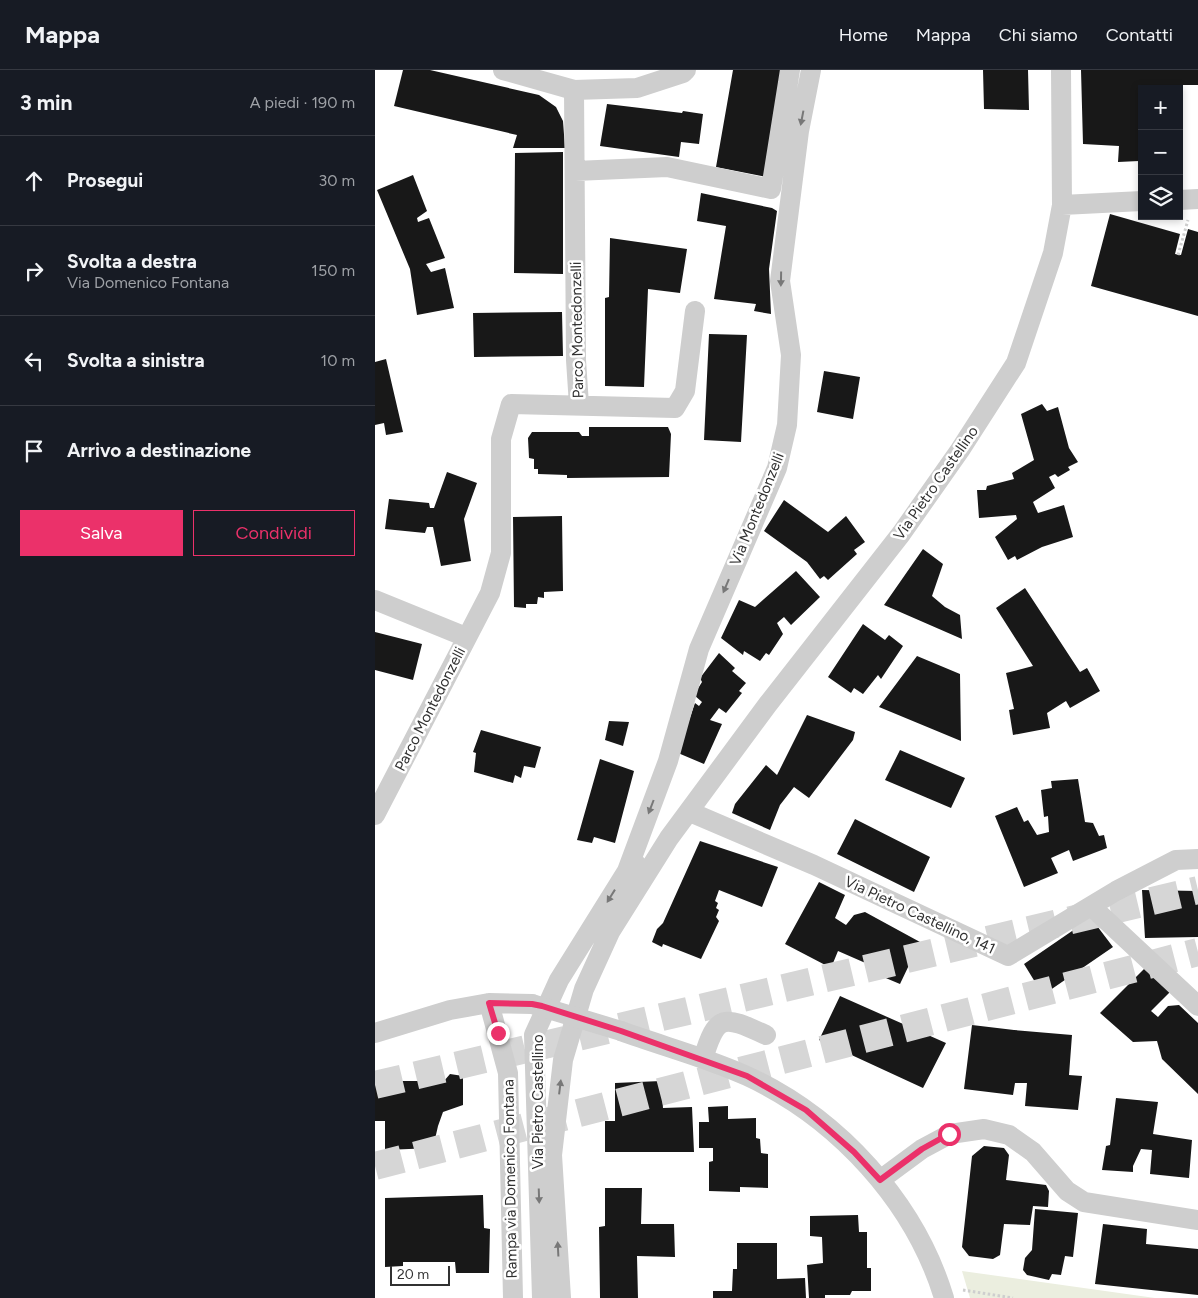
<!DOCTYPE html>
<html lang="it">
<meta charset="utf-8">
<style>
:root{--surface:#171b24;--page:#20242c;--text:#f1f3f6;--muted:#9ea1a6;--line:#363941;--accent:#eb316a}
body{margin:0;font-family:Figtree,sans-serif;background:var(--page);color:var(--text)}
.controls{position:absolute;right:15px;top:15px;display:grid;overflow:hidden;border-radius:0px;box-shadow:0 2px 8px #0003}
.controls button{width:45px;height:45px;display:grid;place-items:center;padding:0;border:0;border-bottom:1px solid var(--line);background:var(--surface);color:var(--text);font:25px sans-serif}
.scale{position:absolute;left:15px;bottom:12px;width:60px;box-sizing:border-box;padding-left:5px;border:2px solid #313131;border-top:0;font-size:14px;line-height:18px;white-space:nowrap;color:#313131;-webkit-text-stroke:4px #fff;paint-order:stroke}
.stop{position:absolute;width:15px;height:15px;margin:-11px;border:4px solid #eb316a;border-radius:50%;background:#fff}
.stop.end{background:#eb316a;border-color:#fff;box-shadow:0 1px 5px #0008}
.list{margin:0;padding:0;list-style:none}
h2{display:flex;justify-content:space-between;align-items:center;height:65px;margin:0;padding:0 20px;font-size:21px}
h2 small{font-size:16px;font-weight:400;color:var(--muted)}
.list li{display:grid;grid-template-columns:32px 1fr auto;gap:15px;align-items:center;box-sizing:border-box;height:90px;padding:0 20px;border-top:1px solid var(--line)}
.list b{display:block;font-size:19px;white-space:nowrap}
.list p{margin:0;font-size:16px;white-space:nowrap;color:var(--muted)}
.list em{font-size:16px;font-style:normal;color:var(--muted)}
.actions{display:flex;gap:10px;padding:15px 20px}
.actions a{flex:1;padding:11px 0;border:1px solid var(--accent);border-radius:0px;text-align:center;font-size:18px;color:var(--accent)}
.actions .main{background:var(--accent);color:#fff}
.icon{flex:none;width:28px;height:28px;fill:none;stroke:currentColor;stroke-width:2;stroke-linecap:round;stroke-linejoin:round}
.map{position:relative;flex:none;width:823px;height:1228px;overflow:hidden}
header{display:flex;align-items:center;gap:30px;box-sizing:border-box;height:70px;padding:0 25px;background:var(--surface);border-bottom:1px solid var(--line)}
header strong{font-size:24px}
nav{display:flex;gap:28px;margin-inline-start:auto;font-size:18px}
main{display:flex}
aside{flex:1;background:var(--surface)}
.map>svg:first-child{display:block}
.green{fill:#ebeedf}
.building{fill:#181818}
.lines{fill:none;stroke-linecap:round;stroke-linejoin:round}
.highway-tunnel{stroke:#d6d6d6;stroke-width:28;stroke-dasharray:28 14;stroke-linecap:butt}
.path{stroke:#cecece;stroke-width:3;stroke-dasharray:2.5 2.5;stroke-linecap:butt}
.minor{stroke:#cecece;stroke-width:20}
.minor-bridge{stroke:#cecece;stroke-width:20}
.oneway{fill:#787878}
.route{stroke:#eb316a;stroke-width:6}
.labels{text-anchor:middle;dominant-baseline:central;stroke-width:5;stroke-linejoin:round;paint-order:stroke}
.street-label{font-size:15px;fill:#313131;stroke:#fff}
</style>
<header>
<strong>Mappa</strong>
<nav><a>Home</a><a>Mappa</a><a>Chi siamo</a><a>Contatti</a></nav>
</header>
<main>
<aside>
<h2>3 min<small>A piedi · 190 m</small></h2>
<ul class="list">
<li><svg class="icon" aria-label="ahead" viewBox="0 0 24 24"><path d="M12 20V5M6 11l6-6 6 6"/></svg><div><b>Prosegui</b></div><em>30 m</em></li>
<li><svg class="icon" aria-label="right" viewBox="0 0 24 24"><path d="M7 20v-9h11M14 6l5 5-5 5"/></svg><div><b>Svolta a destra</b><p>Via Domenico Fontana</p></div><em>150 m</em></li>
<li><svg class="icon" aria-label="left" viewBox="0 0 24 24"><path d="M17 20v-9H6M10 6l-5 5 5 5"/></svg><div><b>Svolta a sinistra</b></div><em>10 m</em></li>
<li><svg class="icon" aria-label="arrive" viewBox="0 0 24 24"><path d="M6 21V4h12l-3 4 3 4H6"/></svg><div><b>Arrivo a destinazione</b></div></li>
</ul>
<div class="actions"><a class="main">Salva</a><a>Condividi</a></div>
</aside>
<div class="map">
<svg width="823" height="1228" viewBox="0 0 823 1228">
<rect width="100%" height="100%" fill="#fff"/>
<!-- green -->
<path class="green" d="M587 1201 780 1228H595Z"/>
<!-- building -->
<path class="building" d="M28 0H55L164 25 181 37 188 51 190 78H138L142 65 19 36Z
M358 0H409L391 107 341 97Z
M608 0H653L654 40 609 39Z
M706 0H823V15H808V70H804V19H767V70H765L764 91 743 92 744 76 708 74Z
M232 34 307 43 308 41 328 44 324 74 306 72 304 87 225 76Z
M188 82V204L139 203 140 83Z
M38 105 52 141 42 148 43 152 54 148 70 188 51 194 56 202 70 198 79 238 42 245 35 199 2 120Z
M326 123 397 138 402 141 394 199 396 244 379 241 381 234 339 229 351 156 322 151Z
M735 144 805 164 800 184 806 185 813 159 823 162V246L716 216Z
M235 168 312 179 305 223 273 219 269 317 230 316V228L234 227Z
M187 242 188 286 99 287 98 243Z
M334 264 372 265 366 372 329 370Z
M11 289 28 362 11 365 9 353 0 355V292Z
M449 301 485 307 478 349 442 342Z
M667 334 672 341 683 337 694 378 703 392 693 397 695 400 683 407 680 404 674 407 680 418 658 432 663 443 689 435 698 467 667 477 642 490 640 486 633 490 620 467 642 449 641 445 604 448 602 420H611L612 416 639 409 637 403 659 390 646 344Z
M214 357H293L296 364 294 407 192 408V405L163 404V399H159V389L154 388 153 368 157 362H204L207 366H214Z
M72 402 102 413 89 449 96 491 66 496 58 457H52L50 463 10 459 14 429 54 433 55 438H59Z
M409 430 453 462 471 446 490 472 479 480 482 484 453 510 449 506 445 509 432 492 389 461Z
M187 446 188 521 169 522V528L163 527 162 534H151V538L139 537 138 447Z
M548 479 568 494 557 526 570 537 585 545 587 569 509 535Z
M421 501 445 527 416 555 409 547 402 553 408 564 394 585 391 583 385 591 369 581 368 585 346 568 364 530 380 537Z
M650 518 705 602 712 598 725 621 695 638 691 631 672 643 675 658 638 665 634 640 639 639 631 603 658 596 621 538Z
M488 554 510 570 514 565 528 576 506 609 503 605 488 624 479 618 476 623 453 607Z
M0 562 47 574 38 610 0 600Z
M344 583 360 598 357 601 371 613 364 621 367 623 351 643 344 638 335 650 347 654 329 694 303 683 320 633 324 636 327 632 319 625 327 612 325 608Z
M542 586 585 604 586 671 504 637Z
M432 645 480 662 478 670 434 728 419 717 405 735 395 760 357 743 360 734 391 695 402 705Z
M234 651 254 652 248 676 230 670Z
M106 660 166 677 160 698 149 696 146 708 140 705 138 713 99 702 101 683 98 682Z
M525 680 590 708 576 738 510 710Z
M225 689 259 701 240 773 219 767 217 773 202 770Z
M703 709 710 752 718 753 724 766 729 765 732 778 698 791 694 780 676 788 683 803 649 817 620 746 642 737 649 752 653 750 662 765 674 762 673 746 669 747 666 720 677 718 676 711Z
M480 749 555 787 539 822 462 784Z
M325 771 403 797 387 837 344 820 340 831 343 833 341 838 344 840 341 847 344 851 326 889 288 874 287 877 277 872 282 859 288 853Z
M444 812 470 825 460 848 471 855 479 845 490 842 545 872 525 914 494 901 495 895 463 881 456 898 410 874Z
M767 820 823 821V867L770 868Z
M716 848 738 877 668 925 649 894Z
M770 898 795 922 776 941 783 947 793 936 804 935 823 953V1024L787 989 782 971 758 972 725 943Z
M465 926 571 973 548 1018 444 970Z
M597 955 639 960 697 965 694 1005 707 1006 703 1040 650 1036 652 1013H640L638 1025 589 1019Z
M75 1004 88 1006V1035L68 1042 63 1056 58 1078 10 1080V1051H0V1015H9V1011H69Z
M286 1011 288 1038 317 1037 319 1082H230V1051H240V1013Z
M741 1028 783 1032 778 1064 817 1070 814 1108 775 1104 777 1080 766 1079 758 1096V1102L727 1100 731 1076 735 1075Z
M353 1036V1049L381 1048V1068L385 1069 386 1083 393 1084V1118L365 1117V1122L334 1121V1092L338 1091V1078H324V1052H334L333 1037Z
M609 1076 629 1078 634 1085 631 1110 671 1115 674 1121 673 1137 658 1136 655 1155 629 1154 625 1185 618 1189 594 1186 587 1177 597 1086Z
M230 1118H267L266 1154H299L300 1187 262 1186 263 1228H225L224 1157 230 1156Z
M108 1125 109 1158 115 1159 114 1203H81L80 1192H28V1196L10 1197V1128Z
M660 1139 703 1143 698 1187 690 1186 686 1205 677 1204 674 1210 652 1205 648 1200 650 1188 657 1180Z
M483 1145 484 1162H492V1198H496V1221H477L475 1225H450V1228H434L432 1195 448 1193 447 1167 435 1166V1146Z
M728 1154 772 1159 771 1174 823 1179V1225L720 1214Z
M362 1173H402V1209L430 1208 431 1228H338V1221H357L358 1199H362Z"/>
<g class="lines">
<!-- highway-tunnel -->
<path class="highway-tunnel" d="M0 1015 823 820
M0 1096 823 882"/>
<!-- path -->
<path class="path" d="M803 185 813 150
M588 1220 638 1228"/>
<!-- minor -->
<path class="minor" d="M128 0 199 20 201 290 204 335
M199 20 262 18 308 3 311 0
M200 101 292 97 396 119 415 0
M804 130 823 129
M687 135 767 131
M0 530 91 567
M315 742 439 795 633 886 741 821 801 790 823 789
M0 745 115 523 126 483V369L136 334 300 338 310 321 320 241
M252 801 293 691 324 579 402 398 412 355 416 285 405 211 424 61 436 0
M717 837 823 936
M114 933 133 1003 138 1228
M246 961C287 976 333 988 372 1006 463 1048 540 1132 569 1228
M0 963 75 940 114 933 157 934
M328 989C342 942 349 946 391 965
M505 1110 547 1079 575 1064 609 1059 634 1065 658 1082 692 1121 709 1132 823 1150
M167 1228 159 965 184 910 252 801 261 794
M186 1228 177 1085 188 990 209 919 235 862 294 768 393 634 526 464 585 380 641 293 678 183 687 135 686 0"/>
<!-- minor-bridge -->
<path class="minor-bridge" d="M157 934 246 961"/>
</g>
<!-- one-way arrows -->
<defs><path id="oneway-solid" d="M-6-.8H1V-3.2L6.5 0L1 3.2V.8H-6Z" transform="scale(1.25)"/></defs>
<g class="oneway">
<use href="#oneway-solid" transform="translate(427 48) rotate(101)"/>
<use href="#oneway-solid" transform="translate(406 209) rotate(91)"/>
<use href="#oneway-solid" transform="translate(351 516) rotate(113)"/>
<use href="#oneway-solid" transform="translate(276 737) rotate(111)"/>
<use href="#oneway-solid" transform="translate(236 826) rotate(122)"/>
<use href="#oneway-solid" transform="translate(185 1017) rotate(-83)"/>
<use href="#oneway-solid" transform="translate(164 1126) rotate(88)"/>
<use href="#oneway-solid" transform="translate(183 1179) rotate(-93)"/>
</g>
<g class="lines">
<!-- route -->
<path class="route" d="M123 963 114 933 157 934 167 936 246 961 372 1006 431 1040 479 1082 505 1110 547 1079 574 1064"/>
</g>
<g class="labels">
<!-- street labels -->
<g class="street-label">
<text transform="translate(202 260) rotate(-91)">Parco Montedonzelli</text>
<text transform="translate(561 413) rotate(-55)">Via Pietro Castellino</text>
<text transform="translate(382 439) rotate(-68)">Via Montedonzelli</text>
<text transform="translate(55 639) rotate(-63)">Parco Montedonzelli</text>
<text transform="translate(545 845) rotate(25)">Via Pietro Castellino, 141</text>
<text transform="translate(163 1032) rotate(-90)">Via Pietro Castellino</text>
<text transform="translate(135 1109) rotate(-91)">Rampa via Domenico Fontana</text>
</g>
</g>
</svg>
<div class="controls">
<button>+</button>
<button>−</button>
<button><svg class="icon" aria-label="layers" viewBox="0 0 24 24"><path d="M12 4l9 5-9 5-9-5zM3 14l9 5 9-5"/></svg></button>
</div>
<div class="scale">20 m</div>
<div class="stop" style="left:574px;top:1064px"></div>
<div class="stop end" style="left:123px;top:963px"></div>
</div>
</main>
